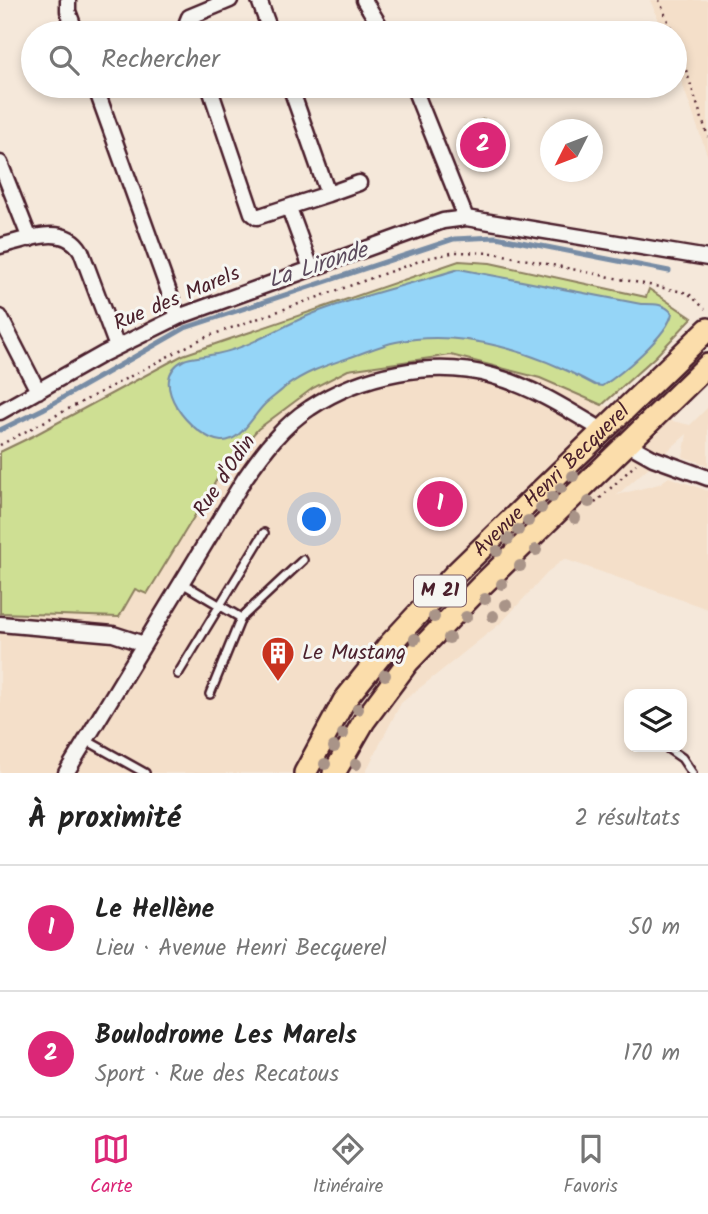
<!DOCTYPE html>
<html lang="fr">
<meta charset="utf-8">
<style>
:root{--surface:#fff;--page:#f2f2f2;--text:#222;--muted:#767676;--line:#e0e0e0;--accent:#db2777}
body{margin:0;font-family:Kalam,sans-serif;background:var(--page);color:var(--text)}
.controls{position:absolute;right:21px;bottom:21px;display:grid;overflow:hidden;border-radius:14px;box-shadow:0 4px 10px #0003}
.controls button{width:63px;height:63px;display:grid;place-items:center;padding:0;border:0;border-bottom:2px solid var(--line);background:var(--surface);color:var(--text);font:35px sans-serif}
.compass{position:absolute;left:540px;top:119px;width:63px;height:63px;border-radius:50%;background:var(--surface);box-shadow:0 4px 10px #0003;rotate:228deg}
.you{position:absolute;left:315px;top:520px;width:24px;height:24px;margin:-18px;border:5px solid #fff;border-radius:50%;background:#1a73e8;box-shadow:0 0 0 10px #1a73e833}
.badge{display:grid;place-items:center;width:46px;height:46px;border-radius:50%;background:var(--accent);color:#fff;font-size:23px;font-weight:700}
.pin{position:absolute;translate:-50% -50%;border:4px solid #fff;box-shadow:0 2px 7px #0006}
.list{margin:0;padding:0;list-style:none}
h2{display:flex;justify-content:space-between;align-items:center;height:91px;margin:0;padding:0 28px;font-size:30px}
h2 small{font-size:23px;font-weight:400;color:var(--muted)}
.list li{display:grid;grid-template-columns:46px 1fr auto;gap:21px;align-items:center;box-sizing:border-box;height:126px;padding:0 28px;border-top:2px solid var(--line)}
.list b{display:block;font-size:26px;white-space:nowrap}
.list p{margin:0;font-size:23px;white-space:nowrap;color:var(--muted)}
.list em{font-size:23px;font-style:normal;color:var(--muted)}
.icon{flex:none;width:38px;height:38px;fill:none;stroke:currentColor;stroke-width:2;stroke-linecap:round;stroke-linejoin:round}
.map{position:relative;flex:none;width:708px;height:773px;overflow:hidden}
.search{position:absolute;background:var(--surface);box-shadow:0 4px 10px #0003;left:21px;right:21px;top:21px;height:77px;display:flex;align-items:center;gap:18px;box-sizing:border-box;padding:0 24px;border-radius:38px;color:var(--muted);font-size:26px}
.sheet{height:343px;background:var(--surface)}
nav{display:flex;justify-content:space-around;align-items:center;box-sizing:border-box;height:98px;border-top:2px solid var(--line);background:var(--surface);font-size:19px;color:var(--muted)}
nav a{display:grid;justify-items:center;gap:4px}
nav .on{color:var(--accent)}
.map>svg:first-child{display:block}
.built{fill:#f4dfc9}
.green{fill:#cedf93;stroke:#8c7f5f;stroke-width:2}
.water{fill:#95d5f7;stroke:#778ca5;stroke-width:2}
.lines{fill:none;stroke-linecap:round;stroke-linejoin:round}
.stream{stroke:#778ca5;stroke-width:5}
.service-casing{stroke:#4a1f2b;stroke-width:12}
.minor-casing{stroke:#4a1f2b;stroke-width:19}
.primary-casing{stroke:#4a1f2b;stroke-width:26}
.path{stroke:#4a1f2b;stroke-width:2.5;stroke-dasharray:2 5;stroke-linecap:butt}
.service{stroke:#f6f6f2;stroke-width:7}
.minor{stroke:#f6f6f2;stroke-width:14}
.primary{stroke:#fbddab;stroke-width:21}
.tree{fill:#a99488}
.labels{text-anchor:middle;dominant-baseline:central;stroke-width:6;stroke-linejoin:round;paint-order:stroke}
.shield{fill:#f6f6f2;stroke:#7e6067;stroke-width:2}
.shield-label{font-size:19px;font-weight:bold;fill:#4a1f2b}
.street-label{font-size:21px;fill:#4a1f2b;stroke:#f6f6f2}
.poi-label{font-size:21px;fill:#4a1f2b;stroke:#f6f6f2;text-anchor:start}
.water-label{font-size:23px;font-style:italic;fill:#5d4c5e;stroke:#f6f6f2}
</style>
<div class="map">
<svg width="708" height="773" viewBox="0 0 708 773">
<rect width="100%" height="100%" fill="#f5e8da"/>
<filter id="ink" filterUnits="userSpaceOnUse"><feTurbulence type="fractalNoise" baseFrequency=".0143" numOctaves="2"/><feDisplacementMap in="SourceGraphic" scale="14" xChannelSelector="R" yChannelSelector="G"/><feConvolveMatrix kernelMatrix="1 2 1 2 8 2 1 2 1" color-interpolation-filters="sRGB"/></filter>
<g filter="url(#ink)">
<!-- built -->
<path class="built" d="M650 0H708V157L675 63V33H664Z
M451 355 540 378 602 405 690 425 708 407V465L683 457 687 434 617 495 659 484 669 477 708 491V609L564 559 550 570 502 622 401 703 365 773H0V613L119 617 135 589 147 594 224 466 258 429 313 388 348 370Z"/>
<!-- green -->
<path class="green" d="M484 119 502 164 482 171 465 127Z
M459 261 490 263 646 297 649 289 692 318 656 356 602 405 540 378 451 355 348 370 313 388 258 429 225 466 147 594 135 589 119 617 0 613V452L33 436 183 355Z"/>
<!-- water -->
<path class="water" d="M459 269 641 304C653 304 664 303 672 313 669 334 620 375 602 386L595 385C537 353 463 328 396 342 381 345 366 352 351 357 327 365 305 372 284 388 278 394 270 399 264 405 252 417 240 443 221 441 192 438 144 380 184 360 191 357 201 357 210 355 247 350 277 328 312 314 357 296 412 284 459 269Z"/>
<g class="lines">
<!-- stream -->
<path class="stream" d="M0 430 43 409 185 328 454 239 496 237 669 271"/>
<defs>
<path id="service" d="M182 583 241 618 210 694
M241 618 303 560
M178 674 264 533
M86 740 145 773
M666 747 682 758 692 773"/>
<path id="minor" d="M68 0V11L76 33
M259 0 271 33
M364 0 384 33
M191 33 187 22 189 17 230 0
M95 86 178 317
M209 86 252 213 257 217 328 194 290 86
M413 86 466 218
M0 163 30 239
M328 194 359 183
M289 208 311 268
M0 246C26 240 64 222 81 251L117 347
M0 317 38 391
M0 412 103 354 178 317 443 221 466 218 708 258
M626 443 653 458 708 478
M0 624 113 634 144 644
M66 773 245 478C263 452 283 425 310 408 361 374 434 359 493 376 533 387 567 409 602 430"/>
<g id="primary">
<path id="s1" d="M305 773 344 701 389 645 455 574 708 329"/>
<path d="M334 773 364 721 408 662 480 587 708 365"/>
</g>
</defs>
<!-- service casing -->
<use href="#service" class="service-casing"/>
<!-- minor casing -->
<use href="#minor" class="minor-casing"/>
<!-- primary casing -->
<use href="#primary" class="primary-casing"/>
<!-- path -->
<path class="path" d="M659 0 673 33
M675 37 708 137
M0 445 203 338 428 258 456 252 494 253 688 293 705 309
M595 503 636 464"/>
<!-- service -->
<use href="#service" class="service"/>
<!-- minor -->
<use href="#minor" class="minor"/>
<!-- primary -->
<use href="#primary" class="primary"/>
</g>
<!-- trees -->
<g class="tree">
<circle cx="573" cy="476" r="6"/>
<circle cx="561" cy="488" r="6"/>
<circle cx="552" cy="497" r="6"/>
<circle cx="589" cy="502" r="6"/>
<circle cx="541" cy="508" r="6"/>
<circle cx="575" cy="518" r="6"/>
<circle cx="528" cy="521" r="6"/>
<circle cx="518" cy="530" r="6"/>
<circle cx="508" cy="539" r="6"/>
<circle cx="536" cy="550" r="6"/>
<circle cx="497" cy="551" r="6"/>
<circle cx="520" cy="566" r="6"/>
<circle cx="502" cy="584" r="6"/>
<circle cx="485" cy="599" r="6"/>
<circle cx="506" cy="605" r="6"/>
<circle cx="493" cy="616" r="6"/>
<circle cx="434" cy="617" r="6"/>
<circle cx="466" cy="617" r="6"/>
<circle cx="449" cy="638" r="6"/>
<circle cx="415" cy="639" r="6"/>
<circle cx="385" cy="675" r="6"/>
<circle cx="358" cy="709" r="6"/>
<circle cx="343" cy="734" r="6"/>
<circle cx="334" cy="747" r="6"/>
<circle cx="325" cy="764" r="6"/>
<circle cx="356" cy="764" r="6"/>
</g>
</g>
<!-- icons -->
<defs>
<symbol id="building-pin" viewBox="-11 -11 22 30"><path d="M0 17L-7.5 6A9.5 9.5 0 1 1 7.5 6Z" fill="#c8321e" stroke="#f6f6f2"/><path d="M-4-6H4V6H1V3H-1V6H-4ZM-2.5-4.3h1.7v1.8h-1.7ZM.8-4.3h1.7v1.8H.8ZM-2.5-1h1.7V.8h-1.7ZM.8-1h1.7V.8H.8Z" fill="#fff"/></symbol>
</defs>
<g fill-rule="evenodd">
<use href="#building-pin" x="259" y="634" width="38" height="52"/>
</g>
<g class="labels">
<!-- shield labels -->
<rect class="shield" x="414" y="575.5" width="52" height="31" rx="5"/>
<g class="shield-label">
<text x="440" y="591">M 21</text>
</g>
<!-- street labels -->
<g class="street-label">
<text transform="translate(177 299) rotate(-23)">Rue des Marels</text>
<text transform="translate(225 476) rotate(-56)">Rue d'Odin</text>
<text stroke="none"><textPath href="#s1" startOffset="385">Avenue Henri Becquerel</textPath></text>
</g>
<!-- poi labels -->
<g class="poi-label">
<text x="302" y="653">Le Mustang</text>
</g>
<!-- water labels -->
<g class="water-label">
<text transform="translate(318 266) rotate(-18)">La Lironde</text>
</g>
</g>
</svg>
<div class="controls">
<button><svg class="icon" aria-label="layers" viewBox="0 0 24 24"><path d="M12 4l9 5-9 5-9-5zM3 14l9 5 9-5"/></svg></button>
</div>
<svg class="compass" viewBox="-18 -18 36 36"><path d="M0-13l5 13h-10z" fill="#e53935"/><path d="M0 13l5-13h-10z" fill="#767676"/></svg>
<div class="you"></div>
<div class="pin badge" style="left:440px;top:504px">1</div>
<div class="pin badge" style="left:483px;top:145px">2</div>
<div class="search"><svg class="icon" aria-label="search" viewBox="0 0 24 24"><circle cx="10" cy="10" r="6"/><path d="M15 15l6 6"/></svg>Rechercher</div>
</div>
<section class="sheet">
<h2>À proximité<small>2 résultats</small></h2>
<ul class="list">
<li><span class="badge">1</span><div><b>Le Hellène</b><p>Lieu · Avenue Henri Becquerel</p></div><em>50 m</em></li>
<li><span class="badge">2</span><div><b>Boulodrome Les Marels</b><p>Sport · Rue des Recatous</p></div><em>170 m</em></li>
</ul>
</section>
<nav>
<a class="on"><svg class="icon" aria-label="map" viewBox="0 0 24 24"><path d="M3 6l6-2 6 2 6-2v14l-6 2-6-2-6 2zM9 4v14M15 6v14"/></svg>Carte</a>
<a><svg class="icon" aria-label="directions" viewBox="0 0 24 24"><path d="M12 3l9 9-9 9-9-9zM9 14v-3h6M13 9l2 2-2 2"/></svg>Itinéraire</a>
<a><svg class="icon" aria-label="saved" viewBox="0 0 24 24"><path d="M7 4h10v16l-5-4-5 4z"/></svg>Favoris</a>
</nav>
